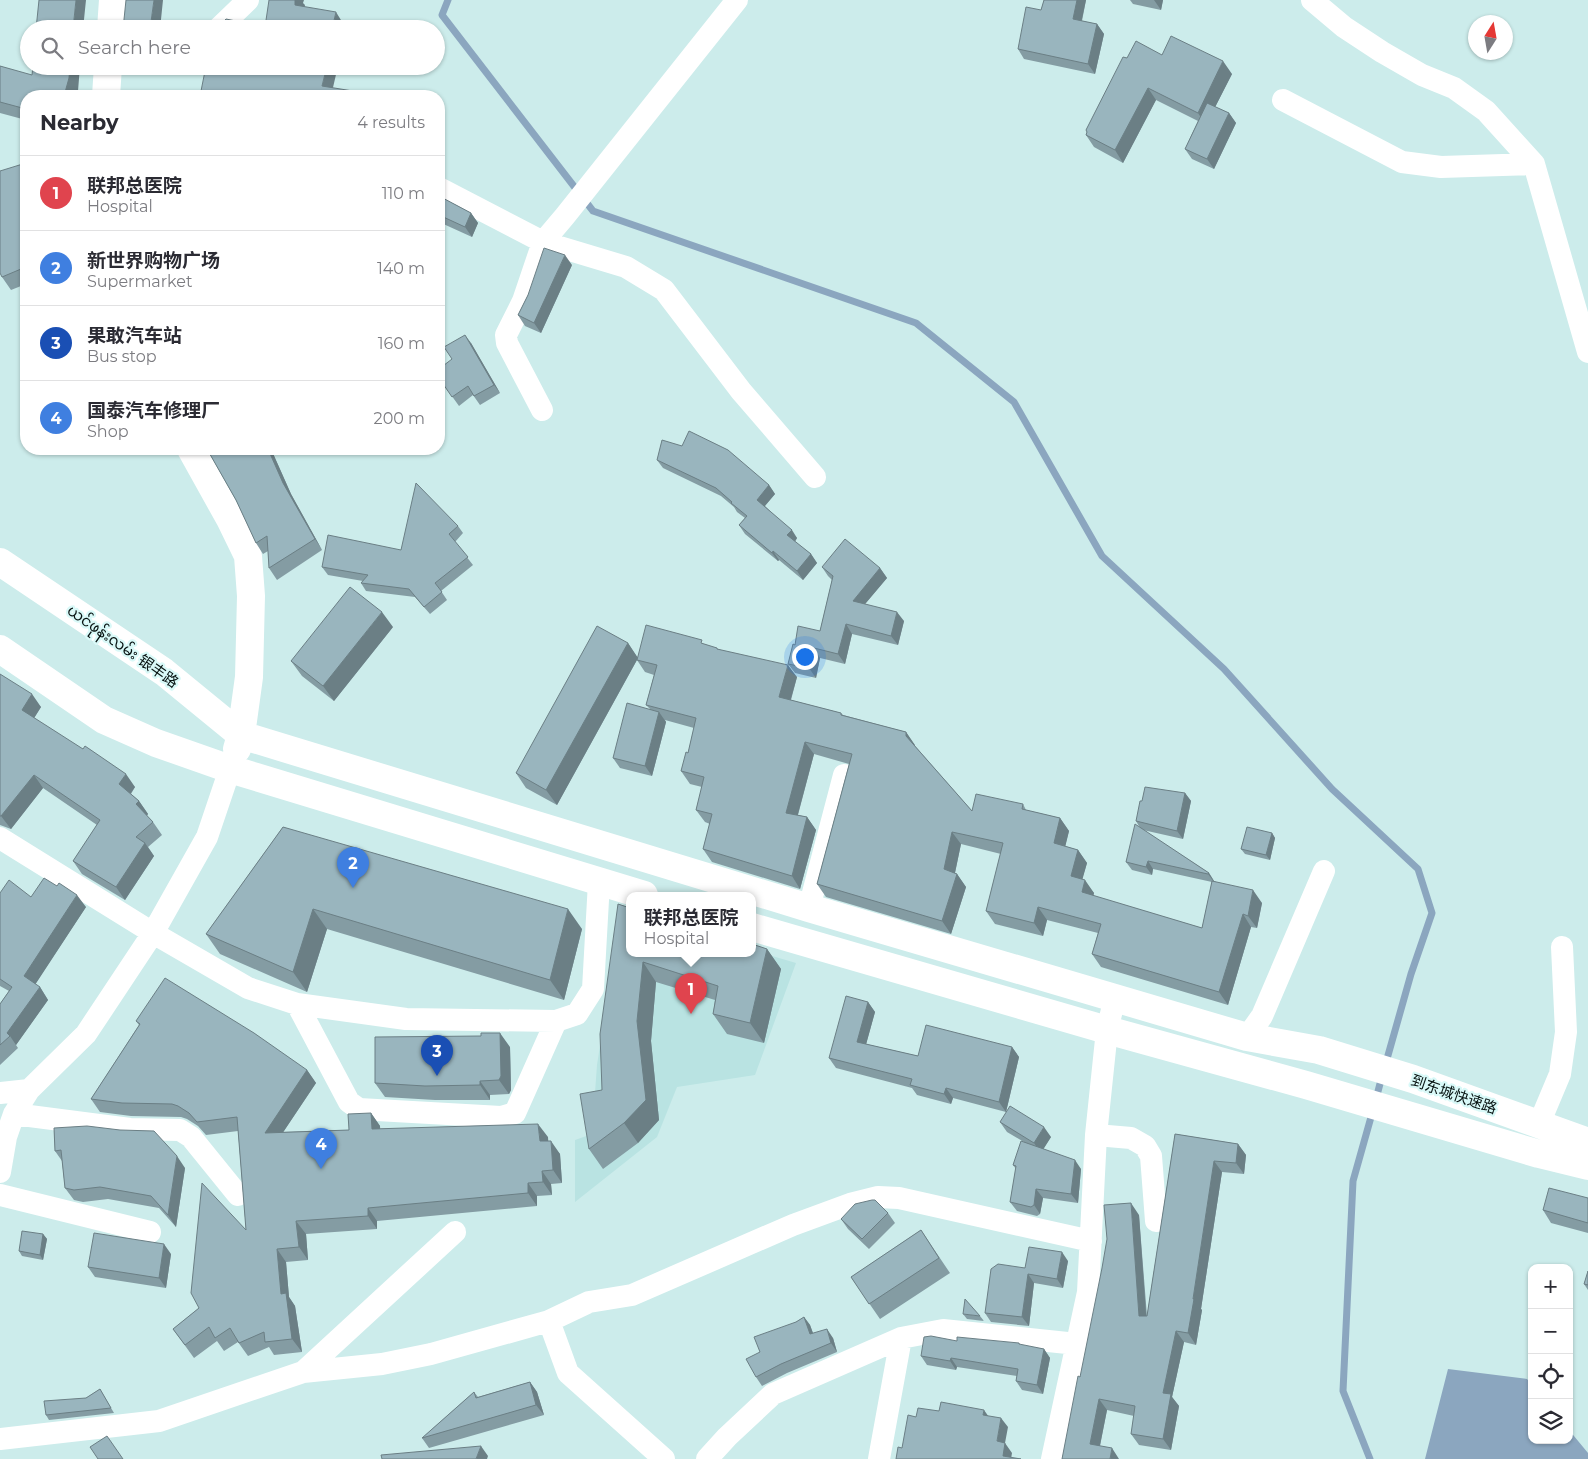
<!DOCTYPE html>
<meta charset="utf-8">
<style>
:root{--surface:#fff;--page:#f7f7f7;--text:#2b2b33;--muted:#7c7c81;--line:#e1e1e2;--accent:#0b8043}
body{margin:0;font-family:Montserrat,"Noto Sans SC","Noto Sans Myanmar",sans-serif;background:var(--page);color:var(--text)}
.controls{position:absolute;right:15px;bottom:15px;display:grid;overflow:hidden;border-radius:10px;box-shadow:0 1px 4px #0004}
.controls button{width:45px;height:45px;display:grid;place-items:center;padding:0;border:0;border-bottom:1px solid var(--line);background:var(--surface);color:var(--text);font:25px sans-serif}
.compass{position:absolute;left:1468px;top:15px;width:45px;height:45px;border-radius:50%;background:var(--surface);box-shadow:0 1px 4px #0004;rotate:11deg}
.you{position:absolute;left:804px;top:656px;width:18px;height:18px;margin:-12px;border:4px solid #fff;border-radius:50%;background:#1a73e8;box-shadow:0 0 0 8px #1a73e833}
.badge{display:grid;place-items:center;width:32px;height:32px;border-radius:50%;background:var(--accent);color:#fff;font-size:16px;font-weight:700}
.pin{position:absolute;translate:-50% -41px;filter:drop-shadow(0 1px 2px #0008)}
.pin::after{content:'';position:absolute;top:26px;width:18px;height:15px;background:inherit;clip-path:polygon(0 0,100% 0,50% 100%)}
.popup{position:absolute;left:626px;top:892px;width:130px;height:65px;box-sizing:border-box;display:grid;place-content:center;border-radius:10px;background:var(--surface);filter:drop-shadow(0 1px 4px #0005);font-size:16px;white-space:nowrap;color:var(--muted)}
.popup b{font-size:19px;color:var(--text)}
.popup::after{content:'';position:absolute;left:50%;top:100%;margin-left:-10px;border:10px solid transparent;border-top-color:var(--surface)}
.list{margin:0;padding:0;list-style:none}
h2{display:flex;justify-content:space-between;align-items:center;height:65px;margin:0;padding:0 20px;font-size:21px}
h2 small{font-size:16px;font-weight:400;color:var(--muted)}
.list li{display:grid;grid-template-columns:32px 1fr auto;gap:15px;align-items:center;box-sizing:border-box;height:75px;padding:0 20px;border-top:1px solid var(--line)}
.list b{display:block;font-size:19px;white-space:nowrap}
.list p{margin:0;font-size:16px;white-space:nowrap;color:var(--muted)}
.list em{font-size:16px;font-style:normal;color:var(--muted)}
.icon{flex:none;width:28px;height:28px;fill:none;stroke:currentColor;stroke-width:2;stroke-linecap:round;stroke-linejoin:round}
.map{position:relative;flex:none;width:1588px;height:1459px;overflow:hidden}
.search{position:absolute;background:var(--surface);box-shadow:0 1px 4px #0004;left:20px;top:20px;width:425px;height:55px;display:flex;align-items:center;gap:12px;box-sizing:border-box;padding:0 18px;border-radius:28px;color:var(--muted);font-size:19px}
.panel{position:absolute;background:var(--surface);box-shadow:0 1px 4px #0004;left:20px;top:90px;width:425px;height:365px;border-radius:20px}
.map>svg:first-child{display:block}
.built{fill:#b9e3e2}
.water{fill:#8ba6bf}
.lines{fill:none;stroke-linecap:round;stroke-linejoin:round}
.stream{stroke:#8ba6bf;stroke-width:7}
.minor{stroke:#fff;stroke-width:22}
.major{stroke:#fff;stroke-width:28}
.wall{fill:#849ca3}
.shaded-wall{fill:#6b7f85}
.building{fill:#99b5be;stroke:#6b7f85}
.labels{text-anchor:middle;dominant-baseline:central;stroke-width:4.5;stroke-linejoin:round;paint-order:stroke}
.street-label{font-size:15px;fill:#061110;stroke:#d9f9f8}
</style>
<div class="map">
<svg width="1588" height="1459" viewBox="0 0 1588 1459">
<rect width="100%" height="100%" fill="#cceceb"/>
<!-- built -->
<path class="built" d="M621 911 630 953H752V950L796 963 755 1075 677 1087 657 1137 575 1202V1140L592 1134 597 1065Z"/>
<!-- water -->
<path class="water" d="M1448 1369 1527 1379 1532 1385V1440H1569V1430L1588 1453V1459H1425Z"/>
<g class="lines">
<!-- stream -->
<path class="stream" d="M448 0 442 15 593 211 916 323 1014 402 1102 556 1224 669 1332 789 1418 869 1432 913 1411 974 1385 1066
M1376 1099 1382 1076
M1370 1459 1343 1391 1353 1181 1373 1110"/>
<!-- minor -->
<path class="minor" d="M1312 0 1344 27 1382 52 1422 75 1454 88 1486 111 1534 164 1588 352
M218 29 248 0
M1283 100 1402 162 1441 167 1534 164
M439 188 543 242 626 267 664 290 741 391 815 477
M542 410 507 343 506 335 523 301 543 242 565 216 737 0
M0 838 153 933 248 988 297 1004 406 1019 556 1021 577 1014 593 989 599 882
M809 908 844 775
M297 1004 349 1102 359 1109 501 1117 515 1113 556 1021
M1247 1037 1262 1016 1324 871
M0 1093 29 1090
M14 1114 130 1129 180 1130 191 1137 238 1195
M1539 1124 1560 1074 1566 1032 1562 947
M1096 1135 1131 1138 1145 1146 1151 1156 1156 1221
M0 1172 6 1137 14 1114 29 1090 86 1034 153 933 207 837 230 769
M0 1195 150 1232
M549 1321 589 1302 632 1295 793 1225 850 1204 878 1197 899 1198 1091 1241
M303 1372 382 1364 431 1354 549 1321 568 1373 664 1459
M0 1439 159 1421 303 1372 455 1232
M707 1459 727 1437 773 1394 901 1338 943 1330 1077 1344
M879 1459 901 1338
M1052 1459 1088 1292 1096 1135 1107 1030 1115 998"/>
<!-- major -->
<path class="major" d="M111 29 113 0
M106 96 108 66
M191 449 230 519 248 556 251 596 249 677 241 735 237 749
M0 562 164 672 241 735 809 908 1247 1037 1319 1050 1413 1079 1588 1142
M0 649 104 720 156 743 230 769 644 895
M752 927 1107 1030 1306 1085 1539 1154 1588 1166"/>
</g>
<!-- wall -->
<path class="wall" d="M1044 0H1086L1082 21 1097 24 1104 34 1095 74 1024 59 1018 49 1041 10Z
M1130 0H1163L1161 10 1133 4Z
M1162 55 1232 74 1215 107 1229 113 1236 123 1214 169 1192 159 1185 149 1198 121 1156 100 1123 163 1094 147 1086 135 1087 132 1086 130 1127 58Z
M0 66 78 91 26 96V120L0 113Z
M26 163V284L11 290 2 277Z
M439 196 471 213 478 223 472 237 439 222Z
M572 265 541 333 525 326 518 315 528 295Z
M471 343 500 393 480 405 473 395 459 406 439 378 452 359Z
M207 449H271L291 494 322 550 277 580 269 568 268 551 263 554 256 543 236 500Z
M657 460 769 485 775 494 765 506 797 538 795 542 811 554 817 563 803 580 779 560 778 561 745 534 739 525 745 518 737 512 734 507 721 496 663 468Z
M458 526 463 533 455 542 473 565 441 591 447 600 430 614 415 597 366 591 361 583 363 581 328 575 322 567 401 550Z
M822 567 880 568 887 578 865 604 904 621 898 645 852 634 845 664 820 658 816 678 795 673 788 664 820 631 832 580 828 576Z
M393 627 334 701 302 676 291 661Z
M628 643 637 657 704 644 797 677 791 700 841 713 843 715 906 732 915 746 972 811 1023 804 1026 810 1060 818 1069 831 1065 846 1078 850 1087 863 1082 879 1094 893 1093 896 1202 928 1212 882 1153 869 1152 875 1132 870 1126 862 1140 828 1136 821 1142 801 1185 793 1191 801 1183 839 1143 830 1209 873 1214 881 1262 903 1257 928 1251 927 1228 1005 1101 967 1092 954 1098 933 1047 920 1043 936 995 924 986 911 1001 854 961 844 955 873 957 874 966 887 951 934 826 897 817 884 849 764 814 754 798 815 807 817 816 830 800 889 712 862 703 849 710 824 705 822 696 810 702 787 690 784 681 771 688 753 694 728 665 720 666 722 652 776 620 768 613 758 650 709 646 705 654 675 645 672 637 660 557 805 526 788 516 773Z
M0 674 41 707 34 718 135 787 131 794 139 801 148 814 147 816 153 822 162 835 148 847 154 856 125 900 82 874 73 861 97 825 43 788 11 829 0 825Z
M283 827 582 929 564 1000 327 929 307 992 220 954 206 934Z
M1272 833 1275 838 1270 860 1245 854 1241 849Z
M0 893 86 907 35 984 40 987 48 1000 16 1045 18 1048 0 1065V1004L9 991 0 986Z
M618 904 767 949 781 969 764 1043 727 1034 713 1014 715 1000 656 982 651 1041 659 1120 638 1143 603 1169 589 1149 602 1090Z
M868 1002 875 1012 866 1044 918 1056 1012 1047 1019 1057 1006 1112 953 1098 951 1104 917 1095 912 1088 836 1068 829 1058Z
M136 1021 307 1070 316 1083 283 1132 349 1130 371 1113 380 1126V1129L548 1137V1141L560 1154 562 1183 551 1184 552 1195 537 1196V1206L377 1221V1229L306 1234 308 1260 286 1262 289 1297 295 1306 302 1352 274 1355 269 1347 248 1356 238 1342 224 1351 217 1341 194 1358 173 1329 199 1308 246 1230 238 1131 206 1135 198 1126 187 1119 181 1117 131 1116 100 1112 91 1099 139 1025Z
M510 1047 511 1090 509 1094 490 1095V1100H435L385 1097 375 1083Z
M1000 1122 1051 1137 1043 1149 1081 1169 1078 1203 1043 1198 1040 1214 1037 1216 1017 1211 1010 1202 1016 1169 1013 1165 1024 1142 1007 1132Z
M54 1128 185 1168 176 1227 159 1208 108 1199 83 1202 74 1200 65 1188 62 1161 55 1151Z
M1175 1134 1238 1144 1246 1155 1244 1174 1222 1172 1201 1309 1202 1310 1196 1345 1184 1342 1172 1397 1179 1406 1171 1450 1139 1445 1131 1434 1134 1416 1107 1410 1100 1446 1062 1459 1080 1377 1139 1215 1147 1316Z
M1588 1198V1233L1551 1223 1543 1210Z
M888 1213 895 1223 869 1249 848 1229 841 1219Z
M921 1230 950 1273 880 1319 851 1277Z
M43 1234 47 1239 43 1260 22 1256 19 1251Z
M171 1254 166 1288 95 1277 88 1267Z
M1068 1261 1063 1288 1034 1283 1029 1326 991 1322 985 1313 1025 1268Z
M1588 1271V1290L1584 1284Z
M963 1314 980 1316 984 1321 967 1319Z
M804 1317 810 1325 813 1333 833 1338 837 1352 787 1373 762 1386 756 1377 760 1352 796 1322Z
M957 1341 1019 1343 1020 1345 1044 1349 1050 1358 1043 1394 1022 1390 1016 1381 1017 1376 957 1367 956 1370 927 1365 921 1356Z
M530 1382 537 1392 544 1415 429 1448 422 1438 474 1392 478 1397Z
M100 1389 114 1413 49 1420 46 1415 86 1398Z"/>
<!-- shaded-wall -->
<path class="shaded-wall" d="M76 0H86L83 29H73Z
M154 0H163L160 29H150Z
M295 0H304L303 3 305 5 303 17 295 5Z
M1077 0H1086L1080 28 1073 19Z
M1154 0H1163L1161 10Z
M336 12 344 25 343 29H332Z
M1097 24 1104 34 1095 74 1088 64Z
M1223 61 1232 74 1206 125 1198 113Z
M70 66H80L78 91 76 96H64Z
M327 66H338L331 96 322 86Z
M1148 88 1156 100 1123 163 1115 150Z
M1229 113 1236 123 1214 169 1207 159Z
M471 213 478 223 472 237 465 227Z
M565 255 572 265 541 333 534 323Z
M465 335 471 343 500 393 494 385Z
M268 449H271L291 494 322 550 315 539 283 483Z
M769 485 775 494 763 508 757 500Z
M792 530 797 538 793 544 787 535Z
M773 551 779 560 778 561 772 553Z
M811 554 817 563 803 580 797 571Z
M880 568 887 578 860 610 853 601Z
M382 612 393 627 334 701 323 686Z
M897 612 904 621 898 645 891 636Z
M846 624 852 634 845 664 838 654Z
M628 643 638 658 557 805 546 790Z
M814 648 820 658 816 678 809 668Z
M788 665 797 677 788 709 779 697Z
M32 694 41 707 31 723 22 710Z
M659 712 666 722 652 776 645 766Z
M906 732 915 745V749L906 736Z
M805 742 814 754 795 825 786 813Z
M126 774 135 787 128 797 119 784Z
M34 775 43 788 11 829 1 816Z
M1185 793 1191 801 1183 839 1177 831Z
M139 801 148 814 145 817 136 804Z
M807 817 816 830 800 889 792 876Z
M1060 818 1069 831 1063 856 1054 843Z
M952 832 961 844 953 882 944 869Z
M1272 833 1275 838 1270 860 1266 855Z
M145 843 154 856 125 900 116 887Z
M1078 850 1087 863 1080 888 1071 876Z
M1148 861 1153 869 1152 875 1146 867Z
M1209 873 1214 881V882L1208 874Z
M957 874 966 887 951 934 942 921Z
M1085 880 1094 893 1091 905 1082 892Z
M1253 890 1262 903 1257 928 1248 916Z
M77 895 86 907 33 988 24 976Z
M1038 907 1047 920 1043 936 1034 923Z
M313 909 327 929 307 992 293 972Z
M568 909 582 929 564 1000 550 980Z
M1243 914 1251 927 1228 1005 1219 992Z
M767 949 781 969 764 1043 750 1023Z
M643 962 656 982 651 1041 659 1120 638 1143 624 1123 637 1021Z
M40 987 48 1000 16 1045 10 1036 7 1033Z
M868 1002 875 1012 864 1052 857 1042Z
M500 1033 510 1047 511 1090 509 1094 499 1080Z
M1012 1047 1019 1057 1006 1112 999 1102Z
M307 1070 316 1083 274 1146 265 1133Z
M480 1081 490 1095V1100L480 1085Z
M946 1088 953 1098 951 1104 944 1094Z
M371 1113 380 1126 381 1142 372 1129Z
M538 1124 548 1137 549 1154 540 1141Z
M1044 1127 1051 1137 1041 1153 1034 1143Z
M551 1141 560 1154 562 1183 553 1170Z
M1238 1144 1246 1155 1244 1174 1236 1163Z
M177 1156 185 1168 176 1227 168 1215Z
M1075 1160 1081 1169 1078 1203 1071 1194Z
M1214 1161 1222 1172 1201 1309 1202 1310 1196 1345 1188 1333Z
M542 1171 551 1184 552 1195 543 1182Z
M528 1183 537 1196V1206L528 1193Z
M1036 1189 1043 1198 1040 1214 1034 1205Z
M1131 1203 1139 1215 1147 1327 1139 1316Z
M368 1208 377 1221V1229L368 1216Z
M296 1221 306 1234 308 1260 299 1247Z
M43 1234 47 1239 43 1260 40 1255Z
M164 1244 171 1254 166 1288 159 1278Z
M277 1249 286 1262 289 1297 295 1306 302 1352 292 1339 281 1294Z
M1062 1252 1068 1261 1063 1288 1057 1279Z
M1028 1274 1034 1283 1029 1326 1022 1317Z
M804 1317 810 1325 816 1342 810 1334Z
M827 1329 833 1338 837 1352 831 1343Z
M1176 1331 1184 1342 1172 1397 1179 1406 1171 1450 1163 1439V1393Z
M1044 1349 1050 1358 1043 1394 1037 1385Z
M951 1358 957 1367 956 1370 950 1361Z
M530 1382 537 1392 544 1415 536 1405Z
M1099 1399 1107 1410 1098 1455 1090 1444Z
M984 1410 991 1420 983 1415Z
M1001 1418 1008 1427 1005 1443 1012 1453 1011 1459 1003 1456 997 1441Z
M481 1446 488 1456 487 1459H476Z
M1112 1448 1119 1459H1110Z"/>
<!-- building -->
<path class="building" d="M39 0H76L73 29H36Z
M126 0H154L150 29H123Z
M269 0H295V5L336 12 332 29H222L223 22 226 19 265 27Z
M1044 0H1077L1073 19 1097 24 1088 64 1018 49 1026 7 1041 10Z
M1171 36 1223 61 1198 113 1148 88 1115 150 1086 135 1087 132 1086 130 1123 57 1127 58 1136 41 1162 55Z
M0 66 32 75 33 66H70L69 78 64 96H26V109L0 102Z
M214 66H327L322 86 359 92 358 96H200L205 71 213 72Z
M1207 103 1229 113 1207 159 1185 149Z
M26 163V283L21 269 2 277 0 273V171Z
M439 196 471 213 465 227 439 215Z
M544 248 565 255 534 323 518 315 528 295Z
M465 335 494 385 474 396 468 386 452 397 439 378V369L452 359 444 347Z
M689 431 728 450 769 485 757 500 792 530 787 535 811 554 797 571 773 551 772 553 739 525 747 516 731 503 732 502 716 488 657 460 662 440 682 446Z
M207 449H268L283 483 315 539 269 568 267 536 256 543 236 500Z
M416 483 458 526 449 534 468 557 435 583 442 592 424 607 409 589 361 583 368 575 322 567 328 535 401 550Z
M845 539 880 568 853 601 897 612 891 636 846 624 838 654 814 648 809 668 788 664 793 644 795 645 798 626 820 631 833 576 822 567Z
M350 587 382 612 323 686 291 661Z
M646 625 702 640 701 643 717 648V649L788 665 779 697 841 713V715L906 732V736L972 811 976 794 1023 804 1022 809 1060 818 1054 843 1078 850 1071 876 1085 880 1082 892 1202 928 1212 881 1253 890 1248 916 1243 914 1219 992 1092 954 1101 924 1038 907 1034 923 986 911 1003 843 952 832 944 869 957 874 942 921 817 884 852 754 805 742 786 813 807 817 792 876 703 849 712 814 696 810 704 777 681 771 686 752 688 753 696 718 646 705 657 665 637 660Z
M597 626 628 643 546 790 516 773Z
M0 674 32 694 22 710 83 749 85 746 126 774 119 784 139 801 136 804 153 822 136 837 145 843 116 887 73 861 100 820 34 775 1 816H0Z
M627 703 659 712 645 766 613 758Z
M1145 787 1185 793 1177 831 1136 821 1140 801H1142Z
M1135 824 1209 873 1208 874 1148 861 1146 867 1126 862Z
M283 827 568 909 550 980 313 909 293 972 206 934Z
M1247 827 1272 833 1266 855 1241 849Z
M44 878 57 886 59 883 77 895 24 976 40 987 7 1033 10 1036 0 1045V1004L12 987 0 979V893L9 880 31 897Z
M618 904 630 908V953H752V944L767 949 750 1023 713 1014 718 986 643 962 637 1021 646 1100 624 1123 589 1149 580 1094 602 1090 600 1034Z
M165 978 254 1033 307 1070 265 1133 349 1130 348 1114 371 1113 372 1129 538 1124 540 1141H551L553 1170 542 1171 543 1182 528 1183V1193L368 1208V1216L296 1221 299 1247 277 1249 281 1294 286 1293 292 1339 265 1342 264 1332 239 1343 230 1328 215 1338 209 1327 185 1345 173 1329 199 1308 191 1293 202 1183 246 1230 237 1117 197 1122 189 1113 178 1106 172 1104 122 1103 91 1099 140 1024 136 1021Z
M846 996 868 1002 857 1042 918 1056 926 1025 1012 1047 999 1102 946 1088 944 1094 910 1085 912 1079 829 1058Z
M481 1033H500L501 1076 499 1080 480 1081V1085L425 1086 375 1083V1037L481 1036Z
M1010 1106 1044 1127 1034 1143 1000 1122Z
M87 1126 120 1130 154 1131 177 1156 168 1215 151 1196 100 1187 74 1190 65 1188 61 1150 55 1151 54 1128Z
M1175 1134 1238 1144 1236 1163 1214 1161 1193 1299H1194L1188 1333 1176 1331 1163 1393 1171 1394 1163 1439 1131 1434 1135 1406 1099 1399 1090 1444 1112 1448 1110 1459H1062L1078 1376 1080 1377 1102 1268 1107 1239 1104 1205 1131 1203 1139 1316H1147Z
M1021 1141 1075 1160 1071 1194 1036 1189 1034 1205 1031 1207 1010 1202 1016 1166 1013 1165Z
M1549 1188 1588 1198V1223L1543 1210Z
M872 1200H875L888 1213 862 1239 841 1219 855 1204Z
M921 1230 939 1258 869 1304 851 1277Z
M22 1231 43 1234 40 1255 19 1251Z
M94 1233 164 1244 159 1278 88 1267Z
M1029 1247 1062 1252 1057 1279 1028 1274 1022 1317 985 1313 991 1269 998 1264 1025 1268Z
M1588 1271V1285L1584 1284Z
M965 1299 980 1316 963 1314Z
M804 1317 810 1334 827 1329 831 1343 781 1364 756 1377 746 1359 760 1352 754 1337 796 1322Z
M931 1336 957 1341V1337L1019 1343V1344L1044 1349 1037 1385 1016 1381 1018 1369 951 1358 950 1361 921 1356 924 1337Z
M530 1382 536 1405 422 1438 474 1392 476 1398Z
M100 1389 111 1408 46 1415 44 1401 86 1398Z
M941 1402 984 1410 983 1415 1001 1418 997 1441 1005 1443 1003 1456 1021 1459H896L898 1447 902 1448 908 1415 916 1417 918 1408 939 1411Z
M107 1436 123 1459H98L90 1447Z
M481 1446 476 1459H382L381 1455Z"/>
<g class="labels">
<!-- street labels -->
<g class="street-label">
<text transform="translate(123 646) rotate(35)">ယင်ဖုန်းလမ်း 银丰路</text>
<text transform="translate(1454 1094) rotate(19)">到东城快速路</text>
</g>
</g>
</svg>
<div class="controls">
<button>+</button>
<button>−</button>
<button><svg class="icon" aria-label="locate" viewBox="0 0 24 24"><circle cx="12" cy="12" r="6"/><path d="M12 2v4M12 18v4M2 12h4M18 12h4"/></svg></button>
<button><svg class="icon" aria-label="layers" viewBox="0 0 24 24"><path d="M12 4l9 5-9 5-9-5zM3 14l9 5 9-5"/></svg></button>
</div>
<svg class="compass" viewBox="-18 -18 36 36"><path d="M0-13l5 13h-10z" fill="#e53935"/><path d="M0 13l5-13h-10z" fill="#7c7c81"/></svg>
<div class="you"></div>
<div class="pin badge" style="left:691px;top:1014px;background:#e0444e">1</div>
<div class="popup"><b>联邦总医院</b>Hospital</div>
<div class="pin badge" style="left:353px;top:888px;background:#3f7fe0">2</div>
<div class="pin badge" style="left:437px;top:1076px;background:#1a4fb4">3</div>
<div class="pin badge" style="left:321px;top:1169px;background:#3f7fe0">4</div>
<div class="search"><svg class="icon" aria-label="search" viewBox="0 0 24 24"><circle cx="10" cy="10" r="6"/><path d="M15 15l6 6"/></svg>Search here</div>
<section class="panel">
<h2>Nearby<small>4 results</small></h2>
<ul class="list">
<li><span class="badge" style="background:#e0444e">1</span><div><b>联邦总医院</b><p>Hospital</p></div><em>110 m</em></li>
<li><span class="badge" style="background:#3f7fe0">2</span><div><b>新世界购物广场</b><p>Supermarket</p></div><em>140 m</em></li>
<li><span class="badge" style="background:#1a4fb4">3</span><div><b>果敢汽车站</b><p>Bus stop</p></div><em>160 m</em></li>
<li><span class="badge" style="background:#3f7fe0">4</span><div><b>国泰汽车修理厂</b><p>Shop</p></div><em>200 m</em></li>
</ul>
</section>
</div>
